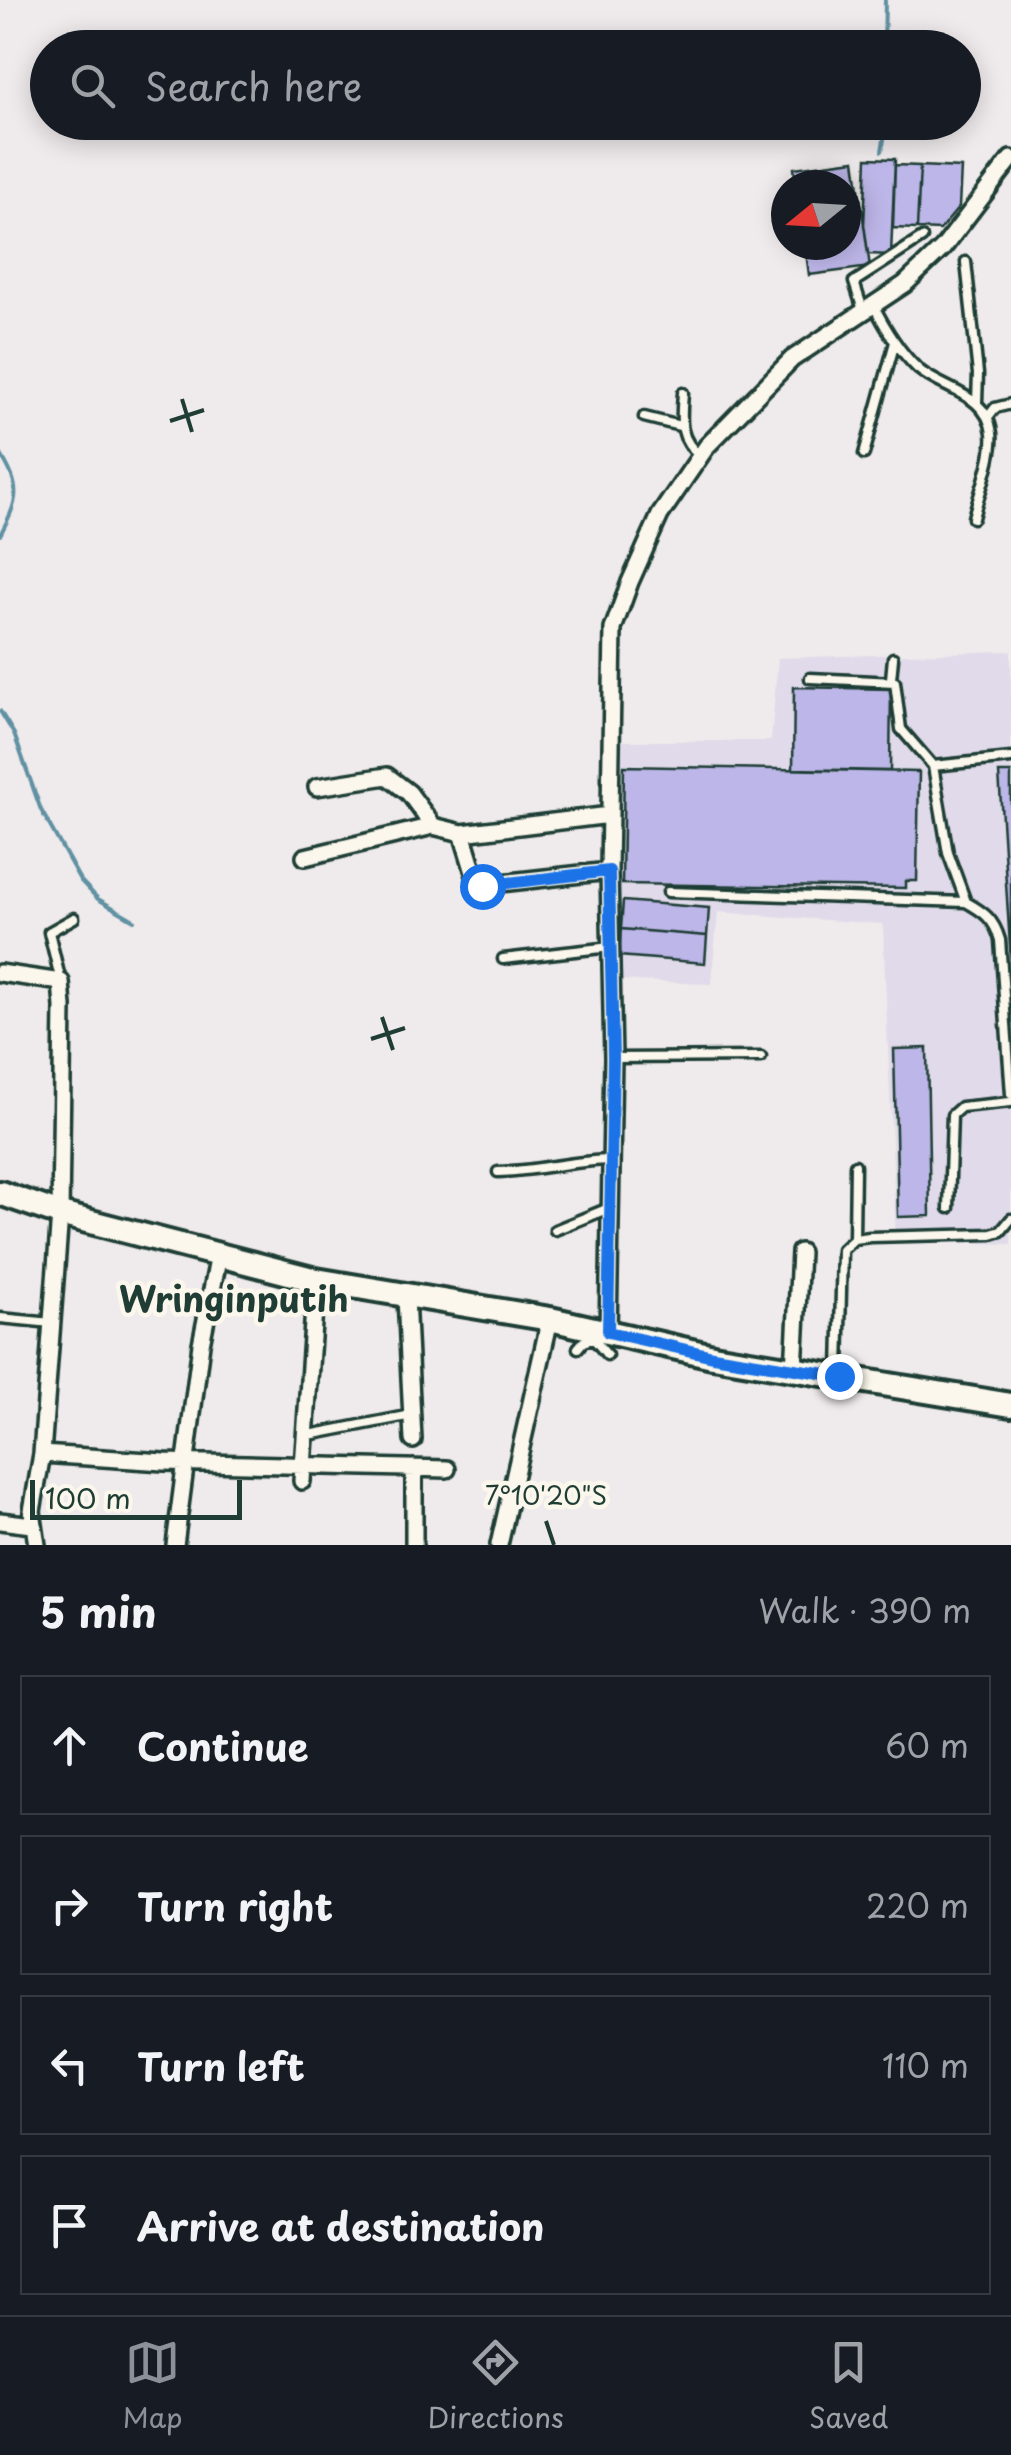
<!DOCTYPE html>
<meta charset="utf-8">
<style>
:root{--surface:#171b24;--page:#20242c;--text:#f1f3f6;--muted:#9ea1a6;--line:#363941;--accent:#8c9099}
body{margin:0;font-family:"Playpen Sans",sans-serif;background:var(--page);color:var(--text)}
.compass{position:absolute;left:771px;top:170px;width:90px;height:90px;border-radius:50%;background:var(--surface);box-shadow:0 5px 25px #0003;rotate:252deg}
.scale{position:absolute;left:30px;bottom:25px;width:212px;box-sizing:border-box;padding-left:10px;border:5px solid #1f3d34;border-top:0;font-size:28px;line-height:35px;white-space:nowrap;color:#1f3d34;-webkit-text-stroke:8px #fbf7ec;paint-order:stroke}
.stop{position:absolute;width:30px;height:30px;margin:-22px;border:8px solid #1a73e8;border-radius:50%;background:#fff}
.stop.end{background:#1a73e8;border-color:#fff;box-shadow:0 2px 10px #0008}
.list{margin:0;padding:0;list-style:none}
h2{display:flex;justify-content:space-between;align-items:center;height:130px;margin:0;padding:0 40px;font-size:42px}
h2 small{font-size:32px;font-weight:400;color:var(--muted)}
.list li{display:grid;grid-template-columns:65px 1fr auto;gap:30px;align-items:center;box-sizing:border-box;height:140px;margin:0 20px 20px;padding:0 20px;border:2px solid var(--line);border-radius:0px}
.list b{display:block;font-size:38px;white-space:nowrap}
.list em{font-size:32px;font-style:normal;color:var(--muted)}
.icon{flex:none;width:55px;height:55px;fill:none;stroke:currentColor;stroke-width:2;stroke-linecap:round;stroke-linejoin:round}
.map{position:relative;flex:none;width:1011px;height:1545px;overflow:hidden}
.search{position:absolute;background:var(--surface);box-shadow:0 5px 25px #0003;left:30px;right:30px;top:30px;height:110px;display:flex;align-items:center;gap:25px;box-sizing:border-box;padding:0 35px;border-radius:55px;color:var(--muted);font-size:38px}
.sheet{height:770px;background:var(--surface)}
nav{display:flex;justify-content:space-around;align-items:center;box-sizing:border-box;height:140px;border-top:2px solid var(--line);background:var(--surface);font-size:28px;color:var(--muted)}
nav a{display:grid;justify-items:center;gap:5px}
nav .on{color:var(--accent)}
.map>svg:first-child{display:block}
.built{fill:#e0daea}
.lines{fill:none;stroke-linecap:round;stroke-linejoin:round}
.stream{stroke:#6191a3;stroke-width:4}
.building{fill:#bdb6e8;stroke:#1f3d34;stroke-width:2.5}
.lane-casing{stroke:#1f3d34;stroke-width:15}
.street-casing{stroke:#1f3d34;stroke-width:22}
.secondary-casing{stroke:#1f3d34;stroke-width:30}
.lane{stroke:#fbf7ec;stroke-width:8}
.street{stroke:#fbf7ec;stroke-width:15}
.secondary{stroke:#fbf7ec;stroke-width:22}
.route{stroke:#1a73e8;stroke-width:12}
.ticks{fill:none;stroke:#1f3d34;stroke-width:4}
.labels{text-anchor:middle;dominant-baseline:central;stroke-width:9;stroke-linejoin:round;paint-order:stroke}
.quarter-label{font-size:35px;font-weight:bold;fill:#1f3d34;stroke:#fbf7ec}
.ticks-label{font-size:25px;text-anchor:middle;fill:#1f3d34;stroke:#fbf7ec;stroke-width:9;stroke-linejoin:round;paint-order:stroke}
</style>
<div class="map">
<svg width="1011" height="1545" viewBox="0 0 1011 1545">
<rect width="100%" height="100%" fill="#efeaeb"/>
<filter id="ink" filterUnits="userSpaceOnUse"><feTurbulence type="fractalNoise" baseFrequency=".01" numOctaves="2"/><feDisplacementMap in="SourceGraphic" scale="20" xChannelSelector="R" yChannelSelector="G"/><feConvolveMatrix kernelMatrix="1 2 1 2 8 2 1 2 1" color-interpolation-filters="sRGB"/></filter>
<g filter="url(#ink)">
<!-- built -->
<path class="built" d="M1011 651V1244L896 1241 883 924 718 912 711 984 615 980 619 741H771L778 658Z"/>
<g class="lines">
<!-- stream -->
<path class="stream" d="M884 48 885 0
M882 151 887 122
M0 453C22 489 19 499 0 535
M0 711 14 734 41 810 80 880 98 899 134 920"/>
</g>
<!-- building -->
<path class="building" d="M867 158 895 159 891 255 868 254 864 225Z
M855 160 870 267 809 275 805 245H846V185H796L794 168Z
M895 165 920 166 917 229 893 228Z
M920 166 961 168 959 207 940 230 917 229Z
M794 687 891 689 890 771 793 769Z
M624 766 919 772 917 881H906V888L622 884Z
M999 773H1011V962Z
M623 901 709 908 707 936 621 929Z
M621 929 707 936 705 963 619 956Z
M927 1048 930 1216 898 1217 894 1049Z"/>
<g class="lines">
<defs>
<path id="lane" d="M966 262 978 374 977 402
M873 304C885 328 899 351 918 369 944 391 987 393 992 433 995 454 978 496 973 518
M863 310 854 282 922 238
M683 393C681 420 678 438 700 456
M644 417 680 426
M988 417 995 408 1011 404
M864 454 895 342
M810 678 895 682 901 729 933 766 948 853 966 902
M891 679 893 658
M933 766 1011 758
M668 892 966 902C984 912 994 919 1000 940L1011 1094
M503 959 611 947
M61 982 49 932 74 918
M613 1058 761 1057
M498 1172C536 1171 572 1161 610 1160
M949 1208 952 1115 961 1107 1011 1102
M555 1230 609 1208
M854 1239 855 1165
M0 1318 52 1323
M588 1332 607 1355
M578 1348 583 1342 592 1339
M839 1371 842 1250 854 1239 870 1237 991 1234 1001 1231 1011 1219
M304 1436 412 1415"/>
<path id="street" d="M317 787 387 776 409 793 433 826
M462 833 477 882 482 885 609 871
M305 857 433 826 462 833 610 815
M0 973 61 982 63 1007 60 1214 42 1454 32 1511 37 1545
M406 1297 413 1440
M608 1332 613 1058 609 871 613 629 630 582 660 515 707 446 792 359 905 284 943 248 1011 159
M794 1370 800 1252
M42 1454 164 1462 447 1469
M302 1481 316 1280
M0 1521 32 1525
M175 1545 201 1344 219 1255
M414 1545V1468
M499 1545 550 1319"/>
<path id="secondary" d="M0 1193 60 1214 316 1280 550 1319 713 1356 1011 1405"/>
</defs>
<!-- lane casing -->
<use href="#lane" class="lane-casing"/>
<!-- street casing -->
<use href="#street" class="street-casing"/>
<!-- secondary casing -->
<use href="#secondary" class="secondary-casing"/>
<!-- lane -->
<use href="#lane" class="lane"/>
<!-- street -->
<use href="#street" class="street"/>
<!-- secondary -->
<use href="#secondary" class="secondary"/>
</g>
</g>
<g class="lines" filter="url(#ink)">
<!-- route -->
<path class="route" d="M482 886 609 871 613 1058 608 1332 713 1356 839 1376"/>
</g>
<!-- ticks -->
<path class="ticks" d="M182 399 192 432M170 421 204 410M382 1017 393 1050M371 1039 405 1028M546 1521 554 1545"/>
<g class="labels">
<!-- quarter labels -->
<g class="quarter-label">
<text x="234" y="1297">Wringinputih</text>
</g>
</g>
<g class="ticks-label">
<text x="546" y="1505">7°10'20"S</text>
</g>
</svg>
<svg class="compass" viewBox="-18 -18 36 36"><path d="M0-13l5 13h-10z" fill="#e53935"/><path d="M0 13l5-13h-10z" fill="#9ea1a6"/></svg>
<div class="scale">100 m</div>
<div class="stop" style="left:482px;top:886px"></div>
<div class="stop end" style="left:839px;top:1376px"></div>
<div class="search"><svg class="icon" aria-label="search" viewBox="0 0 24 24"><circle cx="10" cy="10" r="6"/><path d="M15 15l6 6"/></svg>Search here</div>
</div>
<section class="sheet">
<h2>5 min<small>Walk · 390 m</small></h2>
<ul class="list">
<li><svg class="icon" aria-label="ahead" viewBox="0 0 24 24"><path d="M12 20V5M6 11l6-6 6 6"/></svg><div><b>Continue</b></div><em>60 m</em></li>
<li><svg class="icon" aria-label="right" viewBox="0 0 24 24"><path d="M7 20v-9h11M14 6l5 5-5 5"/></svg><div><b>Turn right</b></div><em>220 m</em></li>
<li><svg class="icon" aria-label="left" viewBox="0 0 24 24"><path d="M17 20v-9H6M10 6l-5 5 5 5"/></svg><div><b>Turn left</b></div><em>110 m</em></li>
<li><svg class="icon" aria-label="arrive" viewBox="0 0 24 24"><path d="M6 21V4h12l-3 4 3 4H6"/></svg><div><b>Arrive at destination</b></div></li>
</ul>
</section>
<nav>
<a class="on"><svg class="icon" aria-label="map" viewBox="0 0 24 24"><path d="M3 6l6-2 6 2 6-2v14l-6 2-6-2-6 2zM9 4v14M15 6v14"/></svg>Map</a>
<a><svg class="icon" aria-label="directions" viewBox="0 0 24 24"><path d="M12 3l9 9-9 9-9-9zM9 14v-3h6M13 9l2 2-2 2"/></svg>Directions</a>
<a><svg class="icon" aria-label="saved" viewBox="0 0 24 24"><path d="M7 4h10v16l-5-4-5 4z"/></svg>Saved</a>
</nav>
